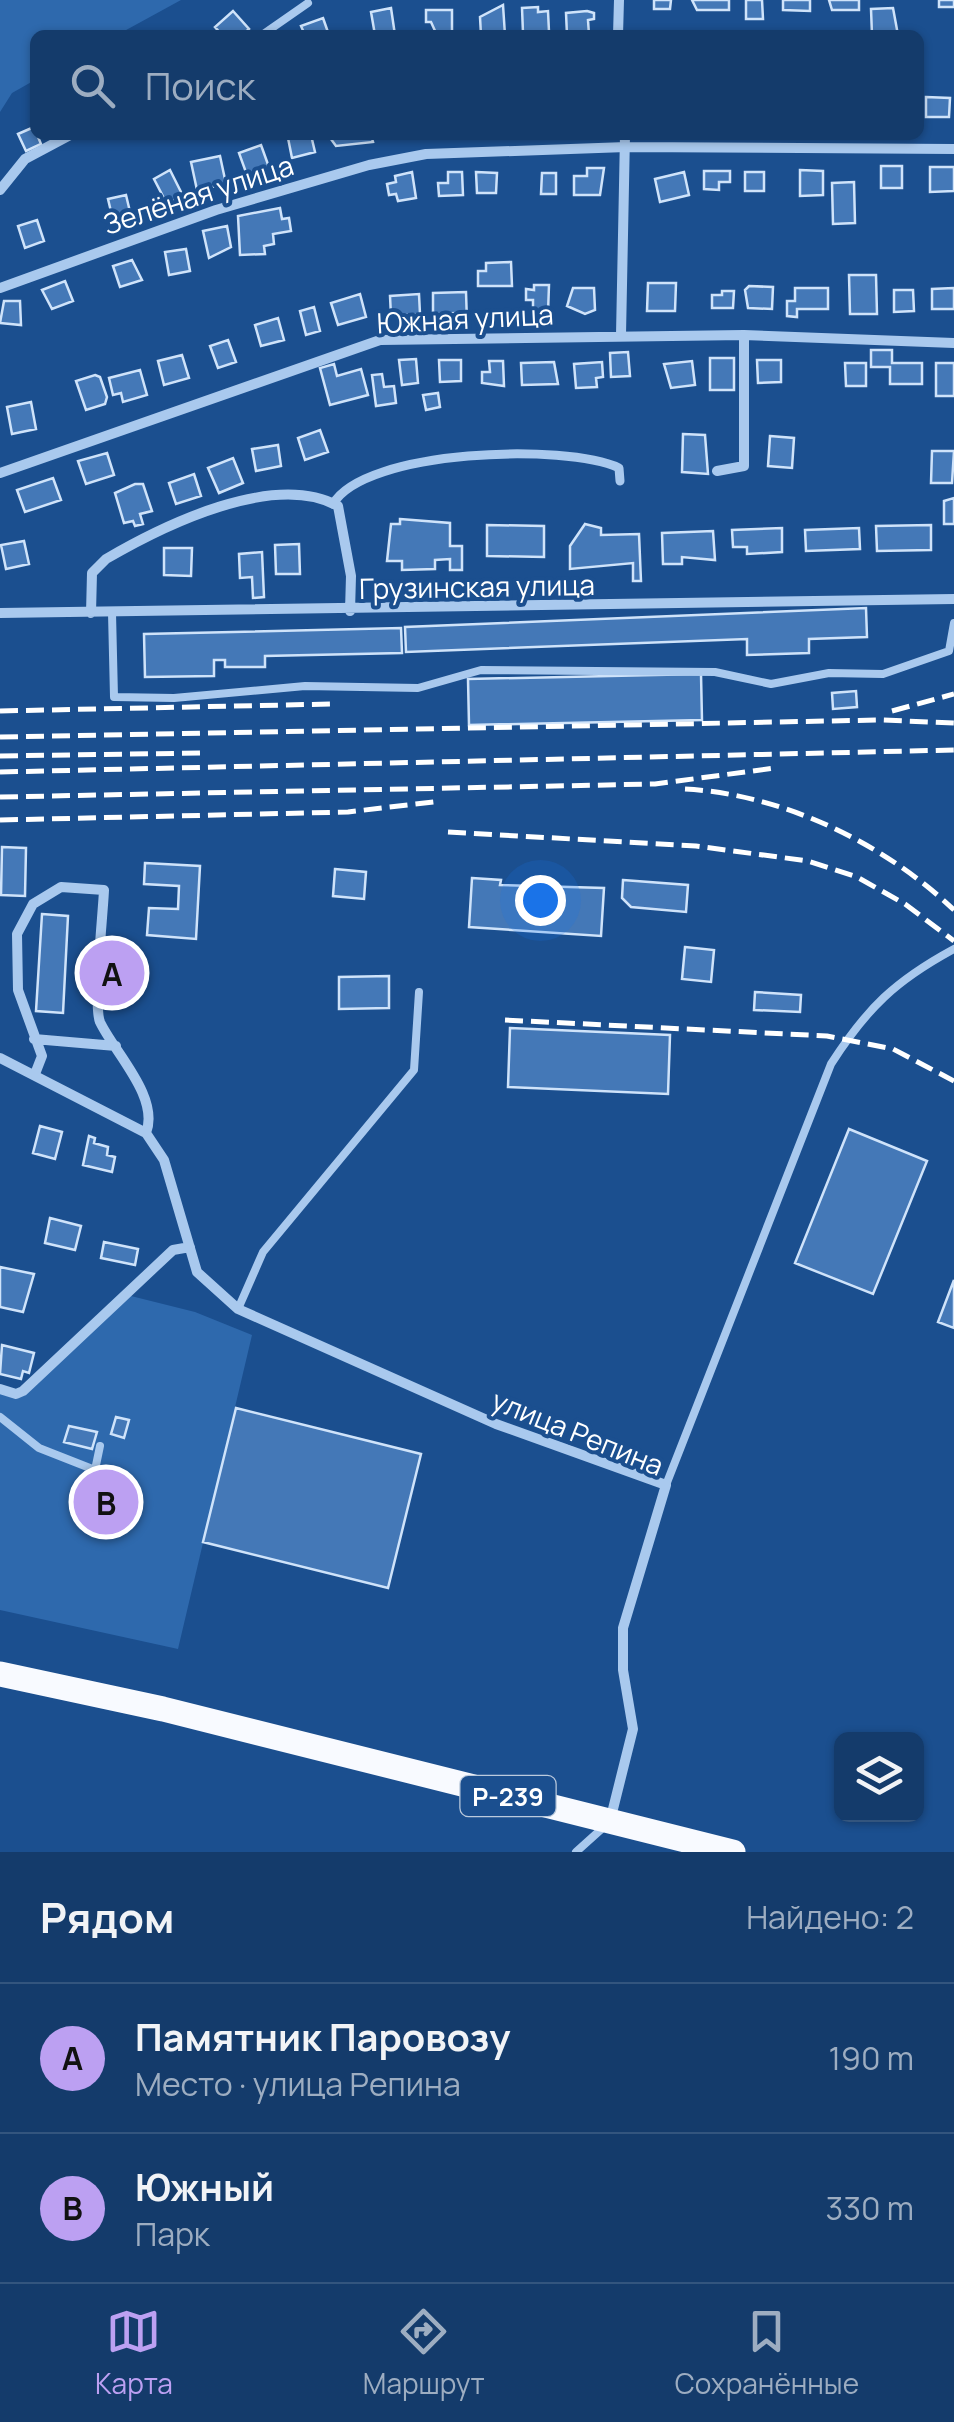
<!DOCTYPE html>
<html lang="ru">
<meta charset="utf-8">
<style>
:root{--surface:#143b6b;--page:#214673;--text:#f1f3f6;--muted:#9dadc1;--line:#33557e;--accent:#bca0f2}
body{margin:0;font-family:Manrope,sans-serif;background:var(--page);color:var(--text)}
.controls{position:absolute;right:30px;bottom:30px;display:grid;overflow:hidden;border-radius:15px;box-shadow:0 2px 8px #0004}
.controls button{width:90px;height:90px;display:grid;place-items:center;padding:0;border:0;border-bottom:2px solid var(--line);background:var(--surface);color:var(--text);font:50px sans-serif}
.you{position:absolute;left:540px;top:900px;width:35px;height:35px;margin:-25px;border:8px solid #fff;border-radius:50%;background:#1a73e8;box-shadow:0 0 0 15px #1a73e833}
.badge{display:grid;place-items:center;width:65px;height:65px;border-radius:50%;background:var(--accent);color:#111;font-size:32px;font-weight:700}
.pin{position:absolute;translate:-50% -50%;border:5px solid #fff;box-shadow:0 2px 10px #0006}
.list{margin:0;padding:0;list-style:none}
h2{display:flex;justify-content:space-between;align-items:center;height:130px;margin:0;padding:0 40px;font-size:42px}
h2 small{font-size:32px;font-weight:400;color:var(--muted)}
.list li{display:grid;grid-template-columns:65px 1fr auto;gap:30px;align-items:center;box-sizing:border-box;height:150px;padding:0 40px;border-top:2px solid var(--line)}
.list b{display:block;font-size:38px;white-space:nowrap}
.list p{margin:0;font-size:32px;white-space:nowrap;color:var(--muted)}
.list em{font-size:32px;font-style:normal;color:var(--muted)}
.icon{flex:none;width:55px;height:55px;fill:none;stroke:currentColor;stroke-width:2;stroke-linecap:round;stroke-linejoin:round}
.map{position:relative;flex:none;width:954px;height:1852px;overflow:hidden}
.search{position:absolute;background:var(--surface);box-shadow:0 2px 8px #0004;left:30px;right:30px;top:30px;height:110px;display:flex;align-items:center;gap:25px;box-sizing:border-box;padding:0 35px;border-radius:15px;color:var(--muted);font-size:38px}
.sheet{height:430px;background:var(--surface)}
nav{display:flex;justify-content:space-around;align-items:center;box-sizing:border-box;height:140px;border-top:2px solid var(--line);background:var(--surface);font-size:28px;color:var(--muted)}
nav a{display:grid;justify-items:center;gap:5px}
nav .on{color:var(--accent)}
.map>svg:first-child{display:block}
.green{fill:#2e69ad}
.building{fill:#4478b7;stroke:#cfe3fa;stroke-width:2.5}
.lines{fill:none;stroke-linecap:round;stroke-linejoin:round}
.service{stroke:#a9c9ee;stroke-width:8}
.pedestrian{stroke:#a9c9ee;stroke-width:9}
.minor{stroke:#a9c9ee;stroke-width:10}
.trunk{stroke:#f8faff;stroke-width:25}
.rail{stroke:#fff;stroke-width:5;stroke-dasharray:18 8;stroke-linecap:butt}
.labels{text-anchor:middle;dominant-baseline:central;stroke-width:8;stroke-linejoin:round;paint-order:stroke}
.shield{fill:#1b4f8f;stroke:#bbcadd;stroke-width:2.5}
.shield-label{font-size:25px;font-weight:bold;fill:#fff}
.street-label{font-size:28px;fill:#fff;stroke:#1b4f8f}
</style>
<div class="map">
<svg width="954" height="1852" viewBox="0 0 954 1852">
<rect width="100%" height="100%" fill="#1b4f8f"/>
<!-- green -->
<path class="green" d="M0 0H181L117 35H35V80L12 93 0 112Z
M131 1296 195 1312 252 1335 178 1649 0 1610V1389L16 1394Z"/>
<!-- building -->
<path class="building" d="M654 0H671L670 9H654Z
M692 0H729V10H697Z
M746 0H762L763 19H746Z
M783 0H810V11L783 10Z
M829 0H859V10H832Z
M939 0H954V7H939Z
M503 5 505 35H481L480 17Z
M538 7V12L548 11 549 32 523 33 522 8Z
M391 8 395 35H375L371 12Z
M893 8 898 35H872L871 9Z
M426 10H452V33H436L431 22H426Z
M233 11 249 29 242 35H222L215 27Z
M587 11 594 13V19L588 20 589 35H567L566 13Z
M323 18 329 35H305L301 26Z
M926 97 950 98 949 117H926Z
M34 127 41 144 26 151 18 134Z
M311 135 315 152 292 158 288 138Z
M328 135H371L373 142 336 146Z
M261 145 270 170 248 178 239 153Z
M220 156 226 184 197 190 191 162Z
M881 166H902V188H881Z
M930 167H954V191L930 192Z
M587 168H604L600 195H574V176H587Z
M170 170 183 196 167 204 154 179Z
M800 170 823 171V195L800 196Z
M704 171H730V182H719V190L704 189Z
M412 172 416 198 398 201 396 194 389 195 387 184 396 182 395 176Z
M448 172H462L463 195 439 196 438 183H448Z
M476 172 497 173 496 193H477Z
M684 172 689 195 660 202 655 179Z
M745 172H764V191H745Z
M542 173H556V194H541Z
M854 182 855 223 833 224 832 183Z
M126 195 131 216 113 220 108 199Z
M280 208 282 219 289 218 291 231 273 234 274 244 264 246 265 254 240 255 238 216Z
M37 220 44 241 25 248 18 226Z
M227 226 231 247 209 258 203 231Z
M186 249 190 271 169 275 165 252Z
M132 260 142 280 120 287 113 266Z
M511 262 512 286H478V271H486V263Z
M849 275H876L877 314H850Z
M65 281 73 301 52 309 42 290Z
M648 283H676L675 311H647Z
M534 285H549L548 313 533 312V300H526V289L534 290Z
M749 286 773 287 772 309 748 308 745 290Z
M573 288H594L595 310 585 314 567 306Z
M795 288H828V309H797V317L787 316V301H795Z
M954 288V309H932V289Z
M894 290H913L914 311 894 312Z
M722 291H734L733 308H712V295H722Z
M466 292 467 322H456V313L433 314V293Z
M360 294 366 317 338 325 331 303Z
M419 294 420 314 391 316 390 296Z
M4 301H20L21 325 0 323Z
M314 307 320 331 306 335 300 311Z
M278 318 284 340 261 346 255 325Z
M228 340 236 362 218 368 210 346Z
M871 350H892V363H922V384H890V367H871Z
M628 352 630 376 611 377 610 353Z
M182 355 189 378 164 385 158 361Z
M710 358H734V390H710Z
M416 359 418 383 402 385 399 360Z
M439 360H461V381L440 382Z
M757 360H781V382L758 383Z
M489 361H503L504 386 482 383V372H490Z
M692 361 695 385 671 388 664 364Z
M554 362 558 384 522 385 521 363Z
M602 362 603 377 596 378 597 387 576 388 574 364Z
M845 363H866V386H846Z
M936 363H954V396H936Z
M334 364 337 376 361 369 368 395 330 405 320 368Z
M140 370 147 395 123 402 121 393 113 395 109 378Z
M382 374 384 387 394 386 396 403 376 406 372 375Z
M95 375 100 377 107 397 105 404 86 410 76 381Z
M438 393 440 407 426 410 423 395Z
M31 402 36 429 12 434 7 407Z
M320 430 328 452 305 460 298 438Z
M683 434 705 435 708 474 682 472Z
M770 436 794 438 792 468 768 466Z
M278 445 281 466 256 471 252 449Z
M932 451H954L952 483H931Z
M107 453 114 475 86 484 78 461Z
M233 458 243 483 219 493 208 468Z
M194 474 201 496 176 504 169 483Z
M53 478 61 500 25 512 17 490Z
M135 484H143L152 511 140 514 143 524 135 526 133 521 124 523 115 493Z
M954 498V524H944V501Z
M400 519 450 523V546H462V570H450V559L435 560V569L402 570V561H387L391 524H400Z
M585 524 601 528V535L639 534 641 581H633V563L570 569V546Z
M487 525 544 526V557L487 556Z
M931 525V550L877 551 876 526Z
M782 528V552L747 554V547H733L732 530Z
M859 528 860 549 806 551 805 530Z
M713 531 715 560 682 557V564H663L662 533Z
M24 541 29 564 6 569 1 545Z
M299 544 300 574H276L275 545Z
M164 548H192L191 576 164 575Z
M262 552 264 597 253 598 252 577 240 578 239 554Z
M866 608 867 637 809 639V653L747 655V639L406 652 405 627Z
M401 628 402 653 265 656V667H225V660H214V676L145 677 144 634Z
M701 674 702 720 469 725 468 679Z
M856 691 857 707 833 709 832 693Z
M2 847 26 848 25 896 1 895Z
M145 863 200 866 196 939 147 935 149 908 178 909 179 886 144 884Z
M335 869 366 872 364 899 333 896Z
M472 878 501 880 500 885 604 888 601 936 469 927Z
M623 880 688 885 686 912 631 907 622 898Z
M42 914 68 916 63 1013 36 1011Z
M685 947 714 950 711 982 682 979Z
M389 976V1008L339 1009V977Z
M755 992 801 995 800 1012 754 1010Z
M510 1028 670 1035 668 1094 508 1087Z
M40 1126 62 1132 55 1159 33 1153Z
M849 1129 927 1161 873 1294 795 1263Z
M89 1136 95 1138 94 1143 108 1147 107 1155 115 1157 112 1172 83 1165Z
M50 1218 81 1226 75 1250 45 1243Z
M104 1242 138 1249 135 1265 101 1258Z
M0 1267 34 1274 23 1312 0 1307Z
M954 1280V1328L938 1322Z
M2 1345 34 1353 29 1373 23 1371 21 1379 0 1374Z
M236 1408 421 1454 388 1588 203 1542Z
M116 1417 129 1420 124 1438 111 1434Z
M69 1426 97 1432 92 1449 64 1442Z"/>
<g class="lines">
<!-- service -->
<path class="service" d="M262 35 308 3
M112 613 114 697 174 698 305 686 418 688 481 670 715 672 771 684 829 673 883 674 949 651 954 623
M238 1309 263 1252 414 1070 419 992
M0 1417 39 1448 95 1470 100 1446
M666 1485 831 1064C867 1008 895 981 954 949
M576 1852 606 1825"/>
<!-- pedestrian -->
<path class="pedestrian" d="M333 504C365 449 566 443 619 468L620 481"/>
<!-- minor -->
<path class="minor" d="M618 35 619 0
M0 190 25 159 70 135
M0 288 216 210 369 165 426 154 626 147 954 149
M621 335 625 135
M717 471 744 466V335
M0 473 380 340 744 335 954 343
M0 613 954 599
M91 613 92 573 106 559C164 525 274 471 338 506L351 576 350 611
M34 1039 116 1046
M0 1058 146 1133 164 1160 197 1272 238 1309 496 1424 666 1485 623 1628V1670L633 1729 610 1821
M35 1074 42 1056 18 990 17 934 33 904 61 887 104 890C103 914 93 1005 100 1022 114 1052 160 1097 146 1133
M0 1389 16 1394 23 1391 173 1250 190 1247"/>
<!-- trunk -->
<path class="trunk" d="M0 1674 163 1709 733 1852"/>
<!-- rail -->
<path class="rail" d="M0 711 332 704
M892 711 954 694
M0 737 882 720 954 723
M0 756 204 753
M0 772 954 750
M685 789C782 794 884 843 954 910
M0 797 655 784 775 768
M0 820 348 812 441 801
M448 832 696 846 808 861 857 877 905 904 954 941
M505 1020 827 1036 893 1049 954 1081"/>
</g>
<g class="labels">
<!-- shield labels -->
<rect class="shield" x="460.5" y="1776" width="95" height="40" rx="8"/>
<g class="shield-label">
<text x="508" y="1796">Р-239</text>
</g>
<!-- street labels -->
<g class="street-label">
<text transform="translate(198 194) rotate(-18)">Зелёная улица</text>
<text transform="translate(465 318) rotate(-3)">Южная улица</text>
<text transform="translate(477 586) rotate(-1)">Грузинская улица</text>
<text transform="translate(578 1432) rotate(22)">улица Репина</text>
</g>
</g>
</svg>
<div class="controls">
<button><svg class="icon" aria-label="layers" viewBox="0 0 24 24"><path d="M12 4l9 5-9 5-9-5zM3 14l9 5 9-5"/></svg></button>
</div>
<div class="you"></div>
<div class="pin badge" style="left:112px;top:973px">A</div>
<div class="pin badge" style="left:106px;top:1502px">B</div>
<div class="search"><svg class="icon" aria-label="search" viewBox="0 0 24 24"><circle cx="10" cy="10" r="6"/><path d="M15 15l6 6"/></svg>Поиск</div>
</div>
<section class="sheet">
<h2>Рядом<small>Найдено: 2</small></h2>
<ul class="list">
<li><span class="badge">A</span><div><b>Памятник Паровозу</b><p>Место · улица Репина</p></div><em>190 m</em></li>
<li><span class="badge">B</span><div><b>Южный</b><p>Парк</p></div><em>330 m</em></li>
</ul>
</section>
<nav>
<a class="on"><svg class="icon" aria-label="map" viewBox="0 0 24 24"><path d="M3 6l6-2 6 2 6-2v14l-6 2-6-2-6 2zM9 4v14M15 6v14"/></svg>Карта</a>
<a><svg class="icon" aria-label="directions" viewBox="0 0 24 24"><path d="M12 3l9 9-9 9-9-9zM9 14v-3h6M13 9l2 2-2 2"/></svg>Маршрут</a>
<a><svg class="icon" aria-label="saved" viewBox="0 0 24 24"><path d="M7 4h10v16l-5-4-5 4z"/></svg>Сохранённые</a>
</nav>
